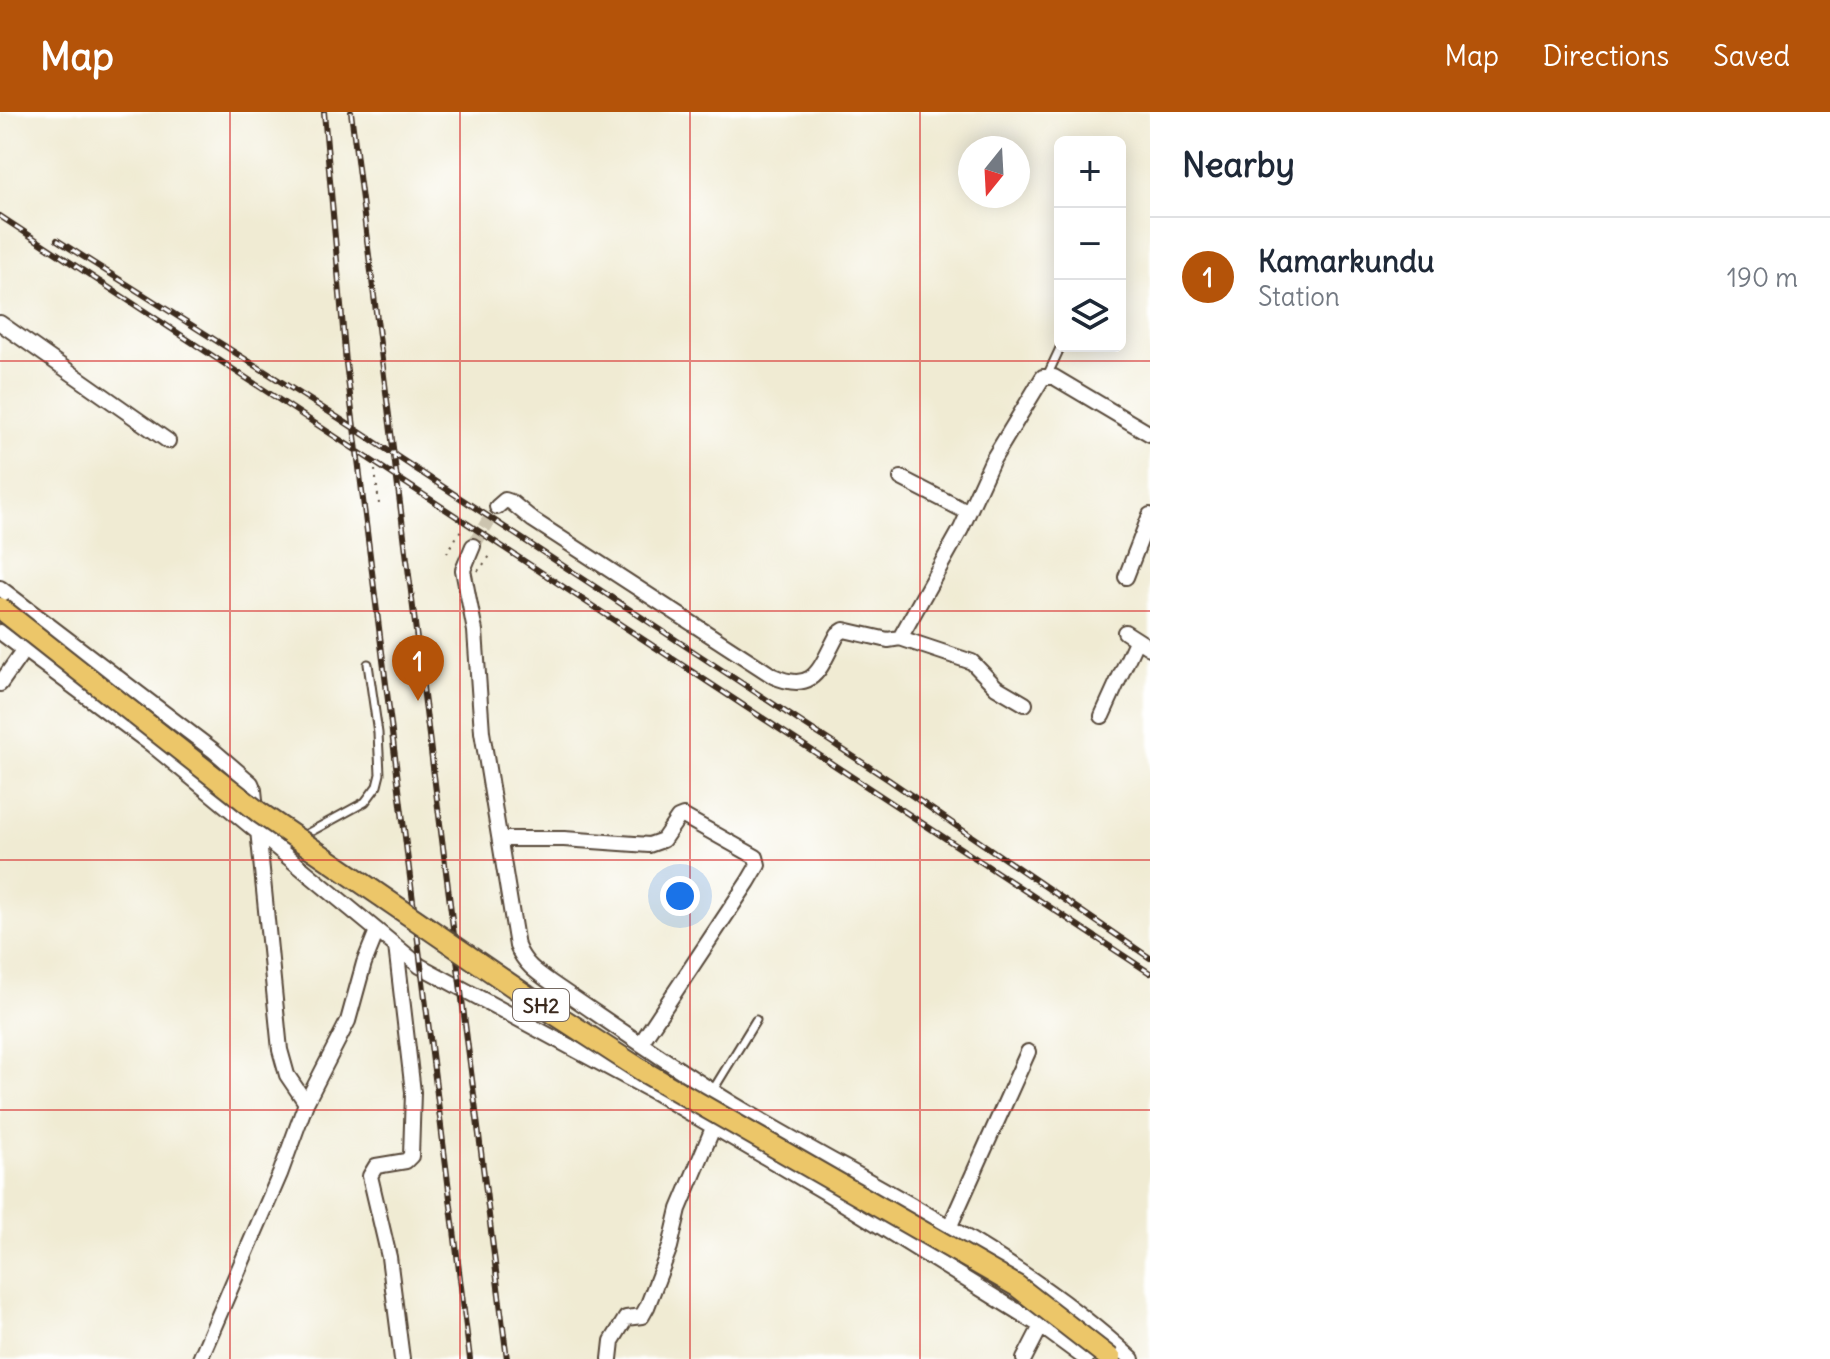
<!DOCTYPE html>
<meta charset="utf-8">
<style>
:root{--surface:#fff;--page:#f6f6f7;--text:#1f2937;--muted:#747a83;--line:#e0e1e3;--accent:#b45309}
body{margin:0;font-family:Delius,sans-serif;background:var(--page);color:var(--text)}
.controls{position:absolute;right:24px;top:24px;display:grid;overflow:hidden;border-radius:12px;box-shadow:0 4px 20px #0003}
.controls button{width:72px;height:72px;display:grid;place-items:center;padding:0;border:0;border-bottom:2px solid var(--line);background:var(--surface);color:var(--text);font:40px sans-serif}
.compass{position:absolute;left:958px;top:24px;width:72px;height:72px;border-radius:50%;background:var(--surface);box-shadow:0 4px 20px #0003;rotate:198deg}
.you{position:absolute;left:680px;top:784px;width:28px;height:28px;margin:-20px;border:6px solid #fff;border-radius:50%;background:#1a73e8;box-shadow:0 0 0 12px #1a73e833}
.badge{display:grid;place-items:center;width:52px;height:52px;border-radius:50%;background:var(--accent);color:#fff;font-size:26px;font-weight:700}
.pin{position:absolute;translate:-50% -66px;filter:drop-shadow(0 2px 4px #0008)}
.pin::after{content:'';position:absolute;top:42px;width:28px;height:24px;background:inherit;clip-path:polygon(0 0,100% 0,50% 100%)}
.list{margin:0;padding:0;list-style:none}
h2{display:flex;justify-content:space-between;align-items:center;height:104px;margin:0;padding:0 32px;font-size:34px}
h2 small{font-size:26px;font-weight:400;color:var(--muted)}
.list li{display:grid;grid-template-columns:52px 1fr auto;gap:24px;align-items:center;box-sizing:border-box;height:120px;padding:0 32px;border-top:2px solid var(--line)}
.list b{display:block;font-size:30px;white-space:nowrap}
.list p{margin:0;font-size:26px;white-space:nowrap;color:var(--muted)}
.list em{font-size:26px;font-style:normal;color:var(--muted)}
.icon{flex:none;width:44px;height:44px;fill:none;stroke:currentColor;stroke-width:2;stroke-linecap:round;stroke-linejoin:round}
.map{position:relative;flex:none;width:1150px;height:1247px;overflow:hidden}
header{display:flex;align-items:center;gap:48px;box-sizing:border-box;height:112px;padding:0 40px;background:var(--accent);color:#fff}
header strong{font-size:38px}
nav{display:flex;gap:44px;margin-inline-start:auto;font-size:28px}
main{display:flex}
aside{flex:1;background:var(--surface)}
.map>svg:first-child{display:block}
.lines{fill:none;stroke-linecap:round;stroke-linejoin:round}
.minor-tunnel{stroke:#ccc4af;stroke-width:14;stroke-dasharray:14 7;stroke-linecap:butt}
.service-casing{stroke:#564739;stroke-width:11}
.minor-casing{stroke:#564739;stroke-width:18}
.path{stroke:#564739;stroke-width:2;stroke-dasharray:2 6;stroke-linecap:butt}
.service{stroke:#fff;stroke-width:7}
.minor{stroke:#fff;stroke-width:14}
.rail-casing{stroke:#3b2a1e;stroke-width:6}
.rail{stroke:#fff;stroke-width:3;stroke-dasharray:9;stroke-linecap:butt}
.primary-bridge-casing{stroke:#564739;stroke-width:24;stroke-linecap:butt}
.primary-bridge{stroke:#ecc669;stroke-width:20}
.grid{fill:none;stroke:#d62828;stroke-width:2;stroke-opacity:0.55}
.labels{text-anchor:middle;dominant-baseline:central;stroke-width:6;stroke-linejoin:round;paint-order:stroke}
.shield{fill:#fff;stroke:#766a62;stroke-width:2}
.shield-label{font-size:20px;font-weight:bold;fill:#3b2a1e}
</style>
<header>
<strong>Map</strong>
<nav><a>Map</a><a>Directions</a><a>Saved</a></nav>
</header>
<main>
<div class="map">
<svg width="1150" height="1247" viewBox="0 0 1150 1247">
<rect width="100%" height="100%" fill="#fff"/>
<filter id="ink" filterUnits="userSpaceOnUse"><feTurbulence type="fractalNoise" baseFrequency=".0125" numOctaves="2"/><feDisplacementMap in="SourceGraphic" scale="16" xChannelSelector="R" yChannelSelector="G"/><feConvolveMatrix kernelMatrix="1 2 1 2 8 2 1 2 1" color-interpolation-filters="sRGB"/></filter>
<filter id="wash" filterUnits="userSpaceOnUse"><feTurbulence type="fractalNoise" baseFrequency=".006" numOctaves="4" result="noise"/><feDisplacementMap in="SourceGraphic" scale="32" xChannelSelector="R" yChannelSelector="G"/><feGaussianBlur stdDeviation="1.8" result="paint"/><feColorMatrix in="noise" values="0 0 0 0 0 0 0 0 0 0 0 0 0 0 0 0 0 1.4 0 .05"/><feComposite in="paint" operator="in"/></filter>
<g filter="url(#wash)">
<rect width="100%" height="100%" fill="#f0ebd3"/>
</g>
<g filter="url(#ink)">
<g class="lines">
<!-- minor-tunnel -->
<path class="minor-tunnel" d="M473 434 497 395"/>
<defs>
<path id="service" d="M1047 264 1061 234
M279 737 365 690 377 674 380 662 378 621 368 552
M713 978 756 908"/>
<path id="minor" d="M0 211 168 329
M901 366 967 400
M497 395 505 388 511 390 533 408 773 564C816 583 820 554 838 522L844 518 888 528 900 526 961 417 992 349 1043 265H1054L1150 322
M473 434 463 458 475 519 482 620 517 834C525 854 539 862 556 874 615 914 673 955 733 992 868 1073 1016 1139 1132 1247
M1126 465 1150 403
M0 476 214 639 251 671 254 678 280 938 287 963 306 991
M0 520 152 633 420 854 654 980 825 1080 1041 1214 1086 1247
M1125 520 1150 536
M900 526 972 550 996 575 1025 592
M0 572 24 538
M1102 604 1136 529
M501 727H564L649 733 663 728 678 706 683 704 756 745 758 753 748 770 641 931
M396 834 413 980 411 1044 406 1049 376 1054 370 1064 389 1145 402 1247
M949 1116 1028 940
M200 1247 280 1062 306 991 348 909 364 851 377 819
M610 1247 612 1229 626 1206 642 1204 647 1195 670 1135 679 1097 713 1016
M1024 1247 1041 1214"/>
</defs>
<!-- service casing -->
<use href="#service" class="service-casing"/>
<!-- minor casing -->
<use href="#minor" class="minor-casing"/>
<!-- path -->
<path class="path" d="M375 358 379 392
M447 441 462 416
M478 459 490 444"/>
<!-- service -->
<use href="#service" class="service"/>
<!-- minor -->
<use href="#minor" class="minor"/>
<defs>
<path id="rail" d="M324 0 346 251 470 1247
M351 0 507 1247
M0 104 1150 861
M57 128 337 305 889 668 1150 846"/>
</defs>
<!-- rail casing -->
<use href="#rail" class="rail-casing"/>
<!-- rail -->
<use href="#rail" class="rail"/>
<defs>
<path id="primary-bridge" d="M0 496 260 701 527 884 646 961 1017 1174 1111 1247"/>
</defs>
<!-- primary-bridge casing -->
<use href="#primary-bridge" class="primary-bridge-casing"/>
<!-- primary-bridge -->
<use href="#primary-bridge" class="primary-bridge"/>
</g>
</g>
<!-- grid -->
<path class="grid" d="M230 0V1247M460 0V1247M690 0V1247M920 0V1247M0 249H1150M0 499H1150M0 748H1150M0 998H1150"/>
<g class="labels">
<!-- shield labels -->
<rect class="shield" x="513" y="877" width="56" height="32" rx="6"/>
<g class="shield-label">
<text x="541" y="893">SH2</text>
</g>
</g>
</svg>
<div class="controls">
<button>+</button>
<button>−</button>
<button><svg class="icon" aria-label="layers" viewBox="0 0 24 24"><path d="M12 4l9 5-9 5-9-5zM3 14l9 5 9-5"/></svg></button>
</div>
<svg class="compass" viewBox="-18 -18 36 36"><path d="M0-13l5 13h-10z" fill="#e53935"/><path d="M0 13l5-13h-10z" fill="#747a83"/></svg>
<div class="you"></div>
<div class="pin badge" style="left:418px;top:589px">1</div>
</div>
<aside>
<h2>Nearby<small></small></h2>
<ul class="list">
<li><span class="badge">1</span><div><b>Kamarkundu</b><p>Station</p></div><em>190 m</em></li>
</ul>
</aside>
</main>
